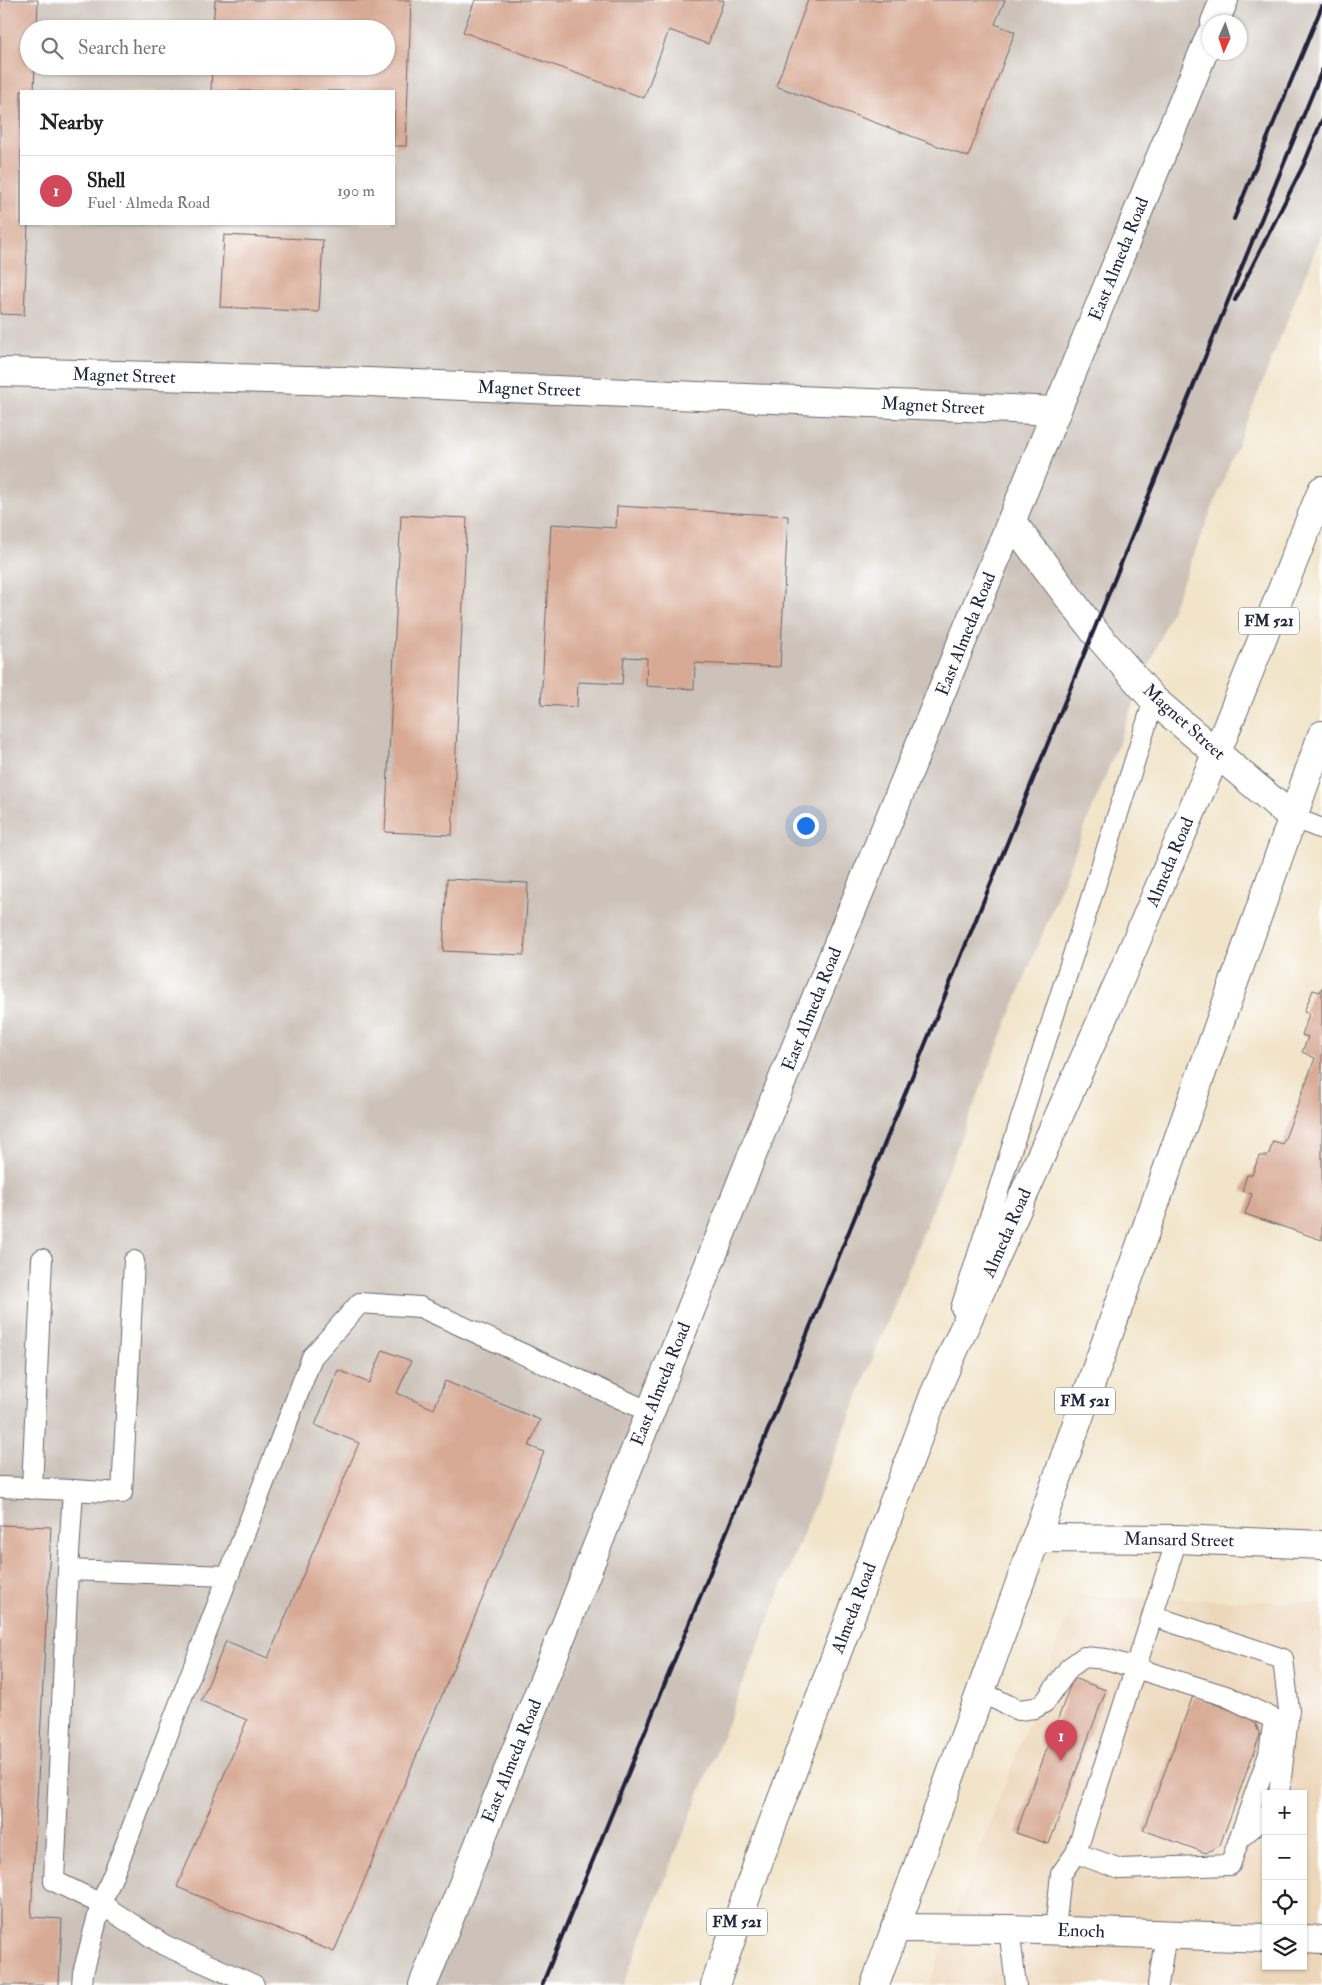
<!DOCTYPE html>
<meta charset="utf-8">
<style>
:root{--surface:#fff;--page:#f6f6f6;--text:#222;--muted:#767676;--line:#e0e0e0;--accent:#d1495b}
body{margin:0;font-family:"IM FELL Double Pica",serif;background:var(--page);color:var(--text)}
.controls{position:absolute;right:15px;bottom:15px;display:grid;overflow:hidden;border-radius:0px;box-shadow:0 1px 4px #0004}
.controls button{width:45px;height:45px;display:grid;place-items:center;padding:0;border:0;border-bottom:1px solid var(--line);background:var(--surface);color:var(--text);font:25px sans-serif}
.compass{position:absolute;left:1202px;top:15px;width:45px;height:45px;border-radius:50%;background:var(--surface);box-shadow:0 1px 4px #0004;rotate:183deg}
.you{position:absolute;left:805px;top:825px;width:18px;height:18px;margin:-12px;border:4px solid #fff;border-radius:50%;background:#1a73e8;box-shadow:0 0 0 8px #1a73e833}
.badge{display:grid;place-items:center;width:32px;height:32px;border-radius:50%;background:var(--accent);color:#fff;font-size:16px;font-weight:700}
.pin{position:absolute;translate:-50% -41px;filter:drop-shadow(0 1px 2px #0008)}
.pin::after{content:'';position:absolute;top:26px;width:18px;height:15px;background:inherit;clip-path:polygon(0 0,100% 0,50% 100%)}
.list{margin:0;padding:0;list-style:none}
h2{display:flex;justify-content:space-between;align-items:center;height:65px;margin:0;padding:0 20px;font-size:21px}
h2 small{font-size:16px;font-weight:400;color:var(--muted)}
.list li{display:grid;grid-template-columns:32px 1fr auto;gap:15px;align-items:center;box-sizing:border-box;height:70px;padding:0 20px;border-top:1px solid var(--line)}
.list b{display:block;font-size:19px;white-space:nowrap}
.list p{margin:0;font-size:16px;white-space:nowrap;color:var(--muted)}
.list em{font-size:16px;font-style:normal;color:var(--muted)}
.icon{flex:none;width:28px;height:28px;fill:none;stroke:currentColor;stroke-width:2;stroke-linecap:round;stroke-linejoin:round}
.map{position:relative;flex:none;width:1322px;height:1985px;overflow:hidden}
.search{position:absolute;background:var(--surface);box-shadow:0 1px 4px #0004;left:20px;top:20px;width:375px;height:55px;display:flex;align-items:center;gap:12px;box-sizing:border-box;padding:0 18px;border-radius:28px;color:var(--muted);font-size:19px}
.panel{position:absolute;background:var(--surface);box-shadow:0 1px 4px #0004;left:20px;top:90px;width:375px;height:135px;border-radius:0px}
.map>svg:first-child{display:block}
.built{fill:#edd7bb;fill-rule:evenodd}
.industrial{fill:#ccc2b9;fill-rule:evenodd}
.building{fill:#d8aa95}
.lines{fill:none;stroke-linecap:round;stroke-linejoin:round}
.service-casing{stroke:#6a666d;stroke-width:22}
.minor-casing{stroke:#6a666d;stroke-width:30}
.primary-casing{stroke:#6a666d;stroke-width:30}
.service{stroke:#fff;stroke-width:20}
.minor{stroke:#fff;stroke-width:28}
.primary{stroke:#fff;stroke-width:28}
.rail{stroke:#22223b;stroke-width:4}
.labels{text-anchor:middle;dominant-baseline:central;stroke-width:5;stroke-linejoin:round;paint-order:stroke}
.shield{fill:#fff;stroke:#646476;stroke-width:1}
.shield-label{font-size:16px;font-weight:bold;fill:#22223b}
.street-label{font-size:18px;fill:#22223b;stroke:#fff}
</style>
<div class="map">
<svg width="1322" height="1985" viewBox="0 0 1322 1985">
<rect width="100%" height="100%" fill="#fff"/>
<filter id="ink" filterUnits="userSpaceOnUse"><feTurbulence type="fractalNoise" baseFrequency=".02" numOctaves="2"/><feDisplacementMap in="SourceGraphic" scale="10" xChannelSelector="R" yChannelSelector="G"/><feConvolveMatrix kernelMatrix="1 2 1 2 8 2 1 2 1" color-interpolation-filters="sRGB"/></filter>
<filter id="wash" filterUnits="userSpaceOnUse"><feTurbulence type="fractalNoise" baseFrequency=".0096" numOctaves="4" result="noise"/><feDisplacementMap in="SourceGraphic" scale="20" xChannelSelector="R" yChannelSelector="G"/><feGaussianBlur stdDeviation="1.12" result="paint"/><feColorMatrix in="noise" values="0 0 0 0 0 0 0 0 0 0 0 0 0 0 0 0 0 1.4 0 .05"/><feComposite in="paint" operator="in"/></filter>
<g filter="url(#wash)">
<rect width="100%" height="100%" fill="#f1e4c9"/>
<!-- built -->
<path class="built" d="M1076 1596 1322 1603V1985H929ZM1266 1794H1303V1966H1266Z"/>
<!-- industrial -->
<path class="industrial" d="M0 0H1322V233L623 1985H0ZM1210 22H1240V52H1210ZM29 29H386V66H29ZM21 91H394V224H21Z"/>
<g id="blocks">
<!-- building -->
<path class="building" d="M0 0H38L37 29H29V66H35L34 91H21V224H28L24 315 0 314Z
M215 0H411L406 146H394V91H211L212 66H386V29H213Z
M475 0H724L708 44 669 30 644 98 463 32Z
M808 0H1005L995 24 1015 32 968 157 776 86Z
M224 235 323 240 319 312 220 307Z
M617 506 788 516 780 667 695 663 694 689 646 686 647 658 624 657 622 684 578 682 577 707 541 705 551 524 616 528Z
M401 515 467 518 452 835 385 832Z
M447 879 528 883 524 955 443 951Z
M1322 987V1240L1245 1214 1252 1194 1242 1191 1247 1175H1252L1259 1156H1268L1273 1141 1283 1144 1315 1058 1302 1052 1308 1037 1302 1035 1309 1014 1304 1012 1313 990 1320 992Z
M383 1350 411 1361 397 1393 434 1409 445 1381 540 1420 529 1446 544 1452 334 1952 177 1887 247 1720 201 1701 226 1641 268 1658 359 1443 315 1425 338 1370 369 1383Z
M0 1525 51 1527 31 1917 62 1919 59 1985H0Z
M1073 1678 1106 1690 1049 1844 1016 1833Z
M1193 1696 1253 1718 1260 1735 1220 1845 1206 1853 1143 1830Z"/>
</g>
</g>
<g filter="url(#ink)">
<use href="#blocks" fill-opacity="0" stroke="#6a666d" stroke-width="1"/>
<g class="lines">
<defs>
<path id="service" d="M1292 817 1322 829
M961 1308 1154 700
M0 1487 73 1490 68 1570 227 1576
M32 1489 42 1259
M73 1490 122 1493 134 1261
M68 1570 54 1881 101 1904 83 1973 82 1985
M1153 1616 1283 1659 1289 1710 1279 1794
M981 1692 1018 1710 1035 1708 1045 1702 1069 1668 1084 1657 1106 1659 1226 1696 1274 1719 1269 1754 1230 1865 1120 1869 1076 1853
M1241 1837 1266 1816
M1009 1929 1016 1985
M1055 1930 1061 1874 1076 1853 1177 1539
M254 1985 164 1945 101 1904 125 1846 312 1357 360 1303 420 1307 650 1412
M1158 1985 1166 1934"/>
<path id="minor" d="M1215 22 1224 0
M0 372 344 381 1057 411
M1012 522 1094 631 1154 700 1292 817
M1036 1538 1177 1539 1322 1545
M895 1928 1009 1929 1266 1938
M1303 1939 1322 1940
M423 1985 768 1115 1210 36"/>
<path id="primary" d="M715 1985 759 1860 934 1395 1120 979 1217 752 1322 490
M875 1985 1036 1538 1322 735"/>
</defs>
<!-- service casing -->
<use href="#service" class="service-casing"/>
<!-- minor casing -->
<use href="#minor" class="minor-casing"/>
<!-- primary casing -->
<use href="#primary" class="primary-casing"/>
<!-- service -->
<use href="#service" class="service"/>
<!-- minor -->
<use href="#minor" class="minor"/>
<!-- primary -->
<use href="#primary" class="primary"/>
<!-- rail -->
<path class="rail" d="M1234 219 1322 6
M1235 300 1304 164 1322 120
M542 1985 1322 70"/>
</g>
</g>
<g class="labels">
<!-- shield labels -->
<g class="shield">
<rect x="1239" y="607.5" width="60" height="27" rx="4"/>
<rect x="1055" y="1387.5" width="60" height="27" rx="4"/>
<rect x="707" y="1908.5" width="60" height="27" rx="4"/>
</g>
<g class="shield-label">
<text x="1269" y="621">FM 521</text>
<text x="1085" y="1401">FM 521</text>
<text x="737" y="1922">FM 521</text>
</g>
<!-- street labels -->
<g class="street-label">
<text transform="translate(1119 259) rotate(-68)">East Almeda Road</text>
<text transform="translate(124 376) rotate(2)">Magnet Street</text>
<text transform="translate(529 389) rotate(2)">Magnet Street</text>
<text transform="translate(933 406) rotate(3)">Magnet Street</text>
<text transform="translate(966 634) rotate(-68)">East Almeda Road</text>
<text transform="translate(1184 722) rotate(42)">Magnet Street</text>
<text transform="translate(1170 862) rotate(-67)">Almeda Road</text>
<text transform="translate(812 1009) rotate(-68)">East Almeda Road</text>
<text transform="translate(1007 1233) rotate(-66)">Almeda Road</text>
<text transform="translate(661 1384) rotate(-68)">East Almeda Road</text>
<text transform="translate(1179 1540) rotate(1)">Mansard Street</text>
<text transform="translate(854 1608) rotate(-69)">Almeda Road</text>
<text transform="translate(512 1761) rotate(-68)">East Almeda Road</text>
<text transform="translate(1081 1931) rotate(2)">Enoch</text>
</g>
</g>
</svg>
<div class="controls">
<button>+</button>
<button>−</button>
<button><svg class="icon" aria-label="locate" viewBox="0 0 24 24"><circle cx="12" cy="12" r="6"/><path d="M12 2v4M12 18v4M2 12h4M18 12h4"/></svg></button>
<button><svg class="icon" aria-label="layers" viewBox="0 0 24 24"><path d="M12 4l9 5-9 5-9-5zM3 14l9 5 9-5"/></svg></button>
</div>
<svg class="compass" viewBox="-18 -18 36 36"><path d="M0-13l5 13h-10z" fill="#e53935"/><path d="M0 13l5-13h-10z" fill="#767676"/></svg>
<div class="you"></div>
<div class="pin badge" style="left:1061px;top:1761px">1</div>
<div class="search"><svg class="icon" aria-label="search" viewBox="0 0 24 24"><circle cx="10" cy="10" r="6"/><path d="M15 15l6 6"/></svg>Search here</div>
<section class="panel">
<h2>Nearby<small></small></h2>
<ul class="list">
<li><span class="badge">1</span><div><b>Shell</b><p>Fuel · Almeda Road</p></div><em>190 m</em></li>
</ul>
</section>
</div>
